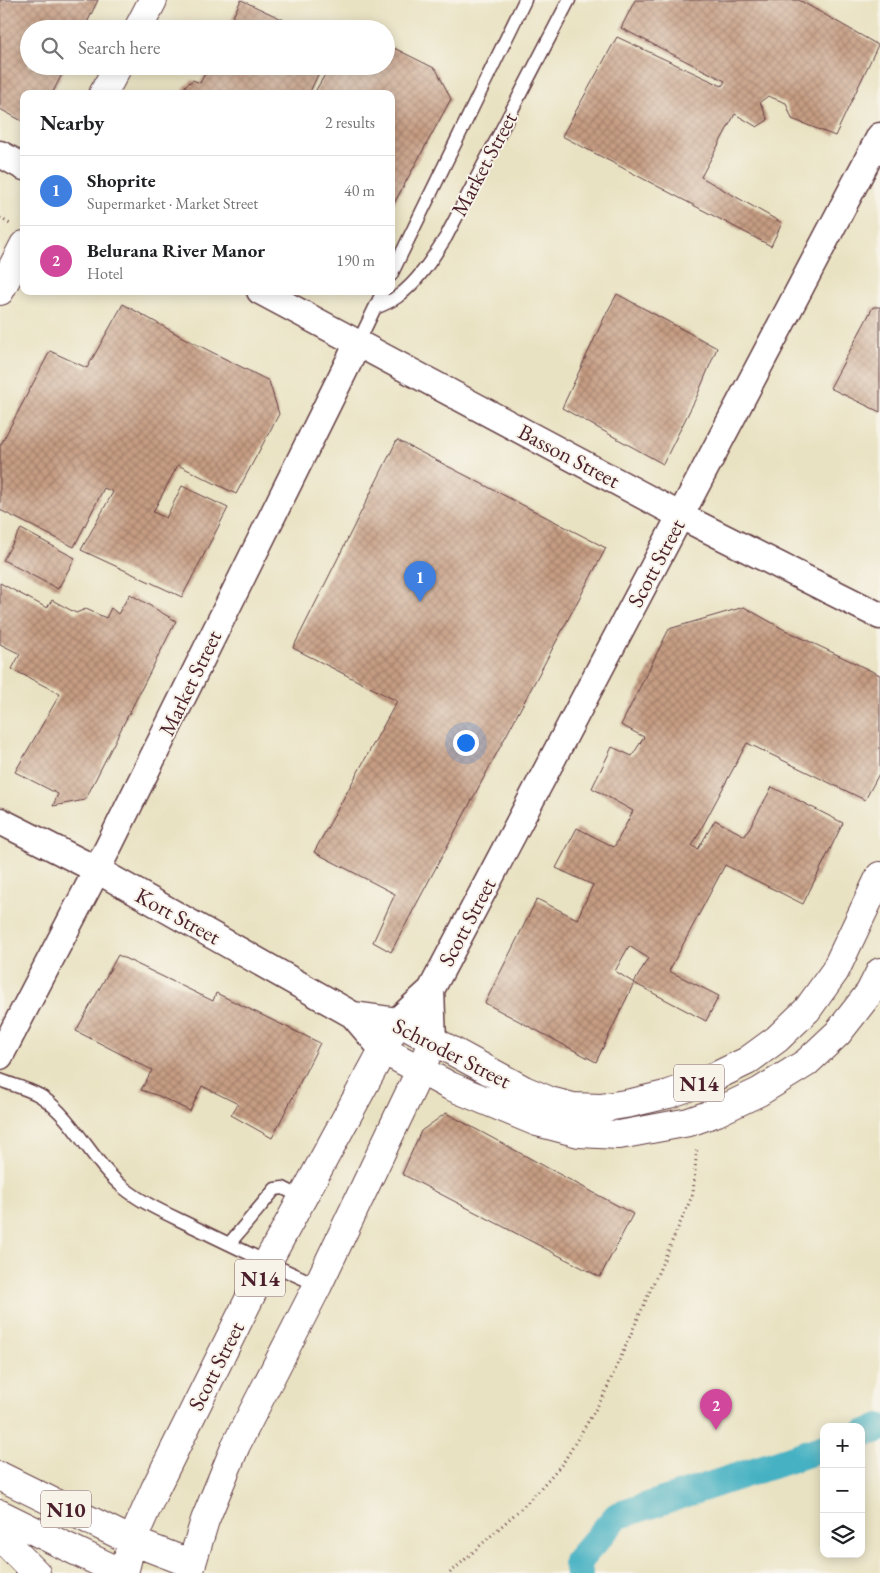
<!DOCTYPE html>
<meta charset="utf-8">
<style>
:root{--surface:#fff;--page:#f6f6f6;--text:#202124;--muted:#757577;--line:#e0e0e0;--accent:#2563eb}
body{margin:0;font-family:"EB Garamond",serif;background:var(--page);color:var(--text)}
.controls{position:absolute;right:15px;bottom:15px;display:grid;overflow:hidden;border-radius:10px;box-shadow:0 2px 12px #0003}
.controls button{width:45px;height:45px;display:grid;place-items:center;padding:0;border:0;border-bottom:1px solid var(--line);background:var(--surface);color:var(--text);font:25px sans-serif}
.you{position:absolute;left:465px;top:742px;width:18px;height:18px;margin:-12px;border:4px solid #fff;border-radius:50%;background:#1a73e8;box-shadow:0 0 0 8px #1a73e833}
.badge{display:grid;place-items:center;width:32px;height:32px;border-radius:50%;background:var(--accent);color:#fff;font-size:16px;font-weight:700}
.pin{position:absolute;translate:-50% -41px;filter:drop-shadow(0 1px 2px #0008)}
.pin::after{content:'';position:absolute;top:26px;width:18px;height:15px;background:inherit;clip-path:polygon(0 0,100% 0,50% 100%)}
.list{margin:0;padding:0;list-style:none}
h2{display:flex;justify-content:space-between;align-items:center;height:65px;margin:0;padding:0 20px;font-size:21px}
h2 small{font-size:16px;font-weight:400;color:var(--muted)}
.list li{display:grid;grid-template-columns:32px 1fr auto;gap:15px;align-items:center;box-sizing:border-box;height:70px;padding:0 20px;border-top:1px solid var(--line)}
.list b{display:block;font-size:19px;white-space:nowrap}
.list p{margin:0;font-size:16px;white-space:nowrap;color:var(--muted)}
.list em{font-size:16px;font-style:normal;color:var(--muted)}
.icon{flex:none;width:28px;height:28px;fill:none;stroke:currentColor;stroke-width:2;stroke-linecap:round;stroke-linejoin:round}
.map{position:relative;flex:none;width:880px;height:1573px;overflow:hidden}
.search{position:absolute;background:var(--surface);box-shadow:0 2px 12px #0003;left:20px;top:20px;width:375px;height:55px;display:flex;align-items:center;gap:12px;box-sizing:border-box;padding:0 18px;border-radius:28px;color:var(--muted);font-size:19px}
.panel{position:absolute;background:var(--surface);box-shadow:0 2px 12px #0003;left:20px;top:90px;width:375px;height:205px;border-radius:10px}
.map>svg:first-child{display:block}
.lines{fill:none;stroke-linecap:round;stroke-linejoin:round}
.canal{stroke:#44b1c2;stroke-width:28}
.building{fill:url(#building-cross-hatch)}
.lane-casing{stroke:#623c42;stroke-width:15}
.street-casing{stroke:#623c42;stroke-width:29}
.highway-casing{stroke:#623c42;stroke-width:30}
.path{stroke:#623c42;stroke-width:3;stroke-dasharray:1 4;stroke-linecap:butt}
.lane{stroke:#fff;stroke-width:12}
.street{stroke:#fff;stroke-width:26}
.highway{stroke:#fff;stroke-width:28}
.labels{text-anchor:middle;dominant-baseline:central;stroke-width:4;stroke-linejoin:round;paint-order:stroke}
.shield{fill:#f7f3e8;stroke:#7e5f64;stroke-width:1}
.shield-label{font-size:21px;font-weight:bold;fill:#4a1f2b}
.street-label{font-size:22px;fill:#4a1f2b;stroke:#f7f3e8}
</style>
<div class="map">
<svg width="880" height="1573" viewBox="0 0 880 1573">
<defs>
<pattern id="building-cross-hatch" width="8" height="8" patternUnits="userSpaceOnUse" patternTransform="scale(1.25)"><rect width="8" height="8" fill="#c69d83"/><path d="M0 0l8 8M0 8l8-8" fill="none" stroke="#a37f6b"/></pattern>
</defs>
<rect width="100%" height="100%" fill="#f7f3e8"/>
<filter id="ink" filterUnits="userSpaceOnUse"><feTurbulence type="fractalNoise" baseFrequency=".02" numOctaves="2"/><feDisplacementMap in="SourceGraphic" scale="10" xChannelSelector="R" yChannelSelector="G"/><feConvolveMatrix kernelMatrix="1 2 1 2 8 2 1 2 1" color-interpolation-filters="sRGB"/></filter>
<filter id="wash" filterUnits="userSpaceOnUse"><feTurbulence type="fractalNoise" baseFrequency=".0096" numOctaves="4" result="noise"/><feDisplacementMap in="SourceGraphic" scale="20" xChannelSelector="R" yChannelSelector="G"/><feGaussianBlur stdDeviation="1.12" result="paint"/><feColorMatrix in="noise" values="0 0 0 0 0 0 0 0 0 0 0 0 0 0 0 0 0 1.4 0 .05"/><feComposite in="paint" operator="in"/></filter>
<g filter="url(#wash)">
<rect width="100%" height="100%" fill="#e9e2c2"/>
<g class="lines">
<!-- canal -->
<path class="canal" d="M861 1435 880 1428
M579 1573 577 1562 617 1516 824 1448"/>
</g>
<g id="blocks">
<!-- building -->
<path class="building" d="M0 0H98L84 29H29V66H66L52 94H24V122L0 109Z
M241 0 303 29H227Z
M635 0H799L878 45 835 136 792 119 786 103 768 96 760 102 768 120 757 127 735 114 701 177 782 223 771 246 562 136 617 37 722 86 725 81 621 28Z
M386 44 436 69 451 99 391 209V94H317L316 90 330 66H386Z
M209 66H322L309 94H181L186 85 193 80 200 83Z
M617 294 717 348 697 396 663 464 562 408 605 316Z
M123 304 184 338 269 381 279 414 236 494 178 465 153 512 166 518 182 486 228 508 182 597 81 550 113 492 104 488 74 547 0 510V446L50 351 87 368Z
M873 307H880V412L830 388Z
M397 440 606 548 391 952 373 942 395 894 314 852 397 701 293 648Z
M21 529 75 558 58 589 3 560Z
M0 583 47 608 52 600 76 613 86 609 106 618 111 608 118 614 130 594 176 621 85 800 53 806 58 794 15 772 60 694 12 669 20 654 0 644Z
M744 607 783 629 880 675V772L865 800 747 743 692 846 698 849 715 820 745 836 772 787 843 823 803 904 725 865 669 971 719 996 706 1021 634 983 648 958 629 946 615 971 634 983 596 1062 485 1003 537 899 577 919 593 885 556 868 577 828 614 847 633 811 592 788 612 747 632 756 644 737 621 725 669 629Z
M118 955 213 1001 216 993 320 1043 272 1138 231 1115 238 1104 202 1086 190 1111 159 1096 141 1090 152 1070 76 1031Z
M446 1113 633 1214 600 1277 402 1174 421 1131Z"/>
</g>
</g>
<g filter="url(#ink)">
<use href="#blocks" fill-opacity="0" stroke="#623c42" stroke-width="1"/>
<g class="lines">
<defs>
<path id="lane" d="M391 275 525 0
M375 308C382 305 390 302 397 297 418 282 432 259 446 237L569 0
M358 343 383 291
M0 1080C12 1085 32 1090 42 1097 76 1121 92 1162 124 1188 145 1205 170 1215 194 1227 235 1247 276 1267 318 1285
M229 1244 275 1189 283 1188 303 1198"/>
<path id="street" d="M0 154 24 167
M260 291 681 516 880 616
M0 821 97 870 353 1015 383 1050
M431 990 433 1040
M353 1015 397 1021 431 990 880 136
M0 1056 97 870 358 343"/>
<path id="highway" d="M138 29 153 0
M103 94 118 66
M0 291 24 245
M383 1050 450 1086 537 1122 579 1133 619 1135 689 1122 717 1112 759 1092 806 1063 838 1033 870 992 880 972
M0 1476 132 1541 192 1564
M0 1514 65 1546 122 1573
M0 1537 36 1573
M124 1573 132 1541 155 1489 267 1263 383 1050 397 1021 524 1090 550 1101 573 1107 601 1108 631 1103 669 1094 708 1080 747 1061 777 1039 807 1010 835 971 880 876
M189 1573 205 1520 236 1445 318 1285 420 1071 433 1040"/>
</defs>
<!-- lane casing -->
<use href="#lane" class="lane-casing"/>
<!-- street casing -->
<use href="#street" class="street-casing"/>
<!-- highway casing -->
<use href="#highway" class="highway-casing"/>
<!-- path -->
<path class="path" d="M0 218 10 224
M450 1573 527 1503 563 1463 603 1397 693 1194 697 1147"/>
<!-- lane -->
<use href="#lane" class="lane"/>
<!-- street -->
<use href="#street" class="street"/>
<!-- highway -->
<use href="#highway" class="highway"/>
</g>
</g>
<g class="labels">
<!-- shield labels -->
<g class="shield">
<rect x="674" y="1064.5" width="50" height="37" rx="4"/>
<rect x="235" y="1259.5" width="50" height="37" rx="4"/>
<rect x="41" y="1490.5" width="50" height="37" rx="4"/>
</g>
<g class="shield-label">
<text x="699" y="1083">N14</text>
<text x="260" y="1278">N14</text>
<text x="66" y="1509">N10</text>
</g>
<!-- street labels -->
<g class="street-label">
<text transform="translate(484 164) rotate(-62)">Market Street</text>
<text transform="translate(569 456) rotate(28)">Basson Street</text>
<text transform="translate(656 563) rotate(-62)">Scott Street</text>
<text transform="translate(190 683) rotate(-64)">Market Street</text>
<text transform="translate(178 916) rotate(29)">Kort Street</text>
<text transform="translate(467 922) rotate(-62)">Scott Street</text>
<text transform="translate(452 1053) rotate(27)">Schroder Street</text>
<text transform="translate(216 1366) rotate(-63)">Scott Street</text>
</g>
</g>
</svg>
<div class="controls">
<button>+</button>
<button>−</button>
<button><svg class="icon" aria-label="layers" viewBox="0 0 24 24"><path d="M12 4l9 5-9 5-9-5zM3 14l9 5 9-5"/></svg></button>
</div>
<div class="you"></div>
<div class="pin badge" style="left:420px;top:602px;background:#3f7fe0">1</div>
<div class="pin badge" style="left:716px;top:1430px;background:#d1479c">2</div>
<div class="search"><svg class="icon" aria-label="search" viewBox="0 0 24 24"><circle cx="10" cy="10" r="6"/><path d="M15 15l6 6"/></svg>Search here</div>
<section class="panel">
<h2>Nearby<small>2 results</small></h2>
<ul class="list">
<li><span class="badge" style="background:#3f7fe0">1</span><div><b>Shoprite</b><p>Supermarket · Market Street</p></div><em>40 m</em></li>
<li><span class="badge" style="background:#d1479c">2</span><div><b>Belurana River Manor</b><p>Hotel</p></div><em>190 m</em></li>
</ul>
</section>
</div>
